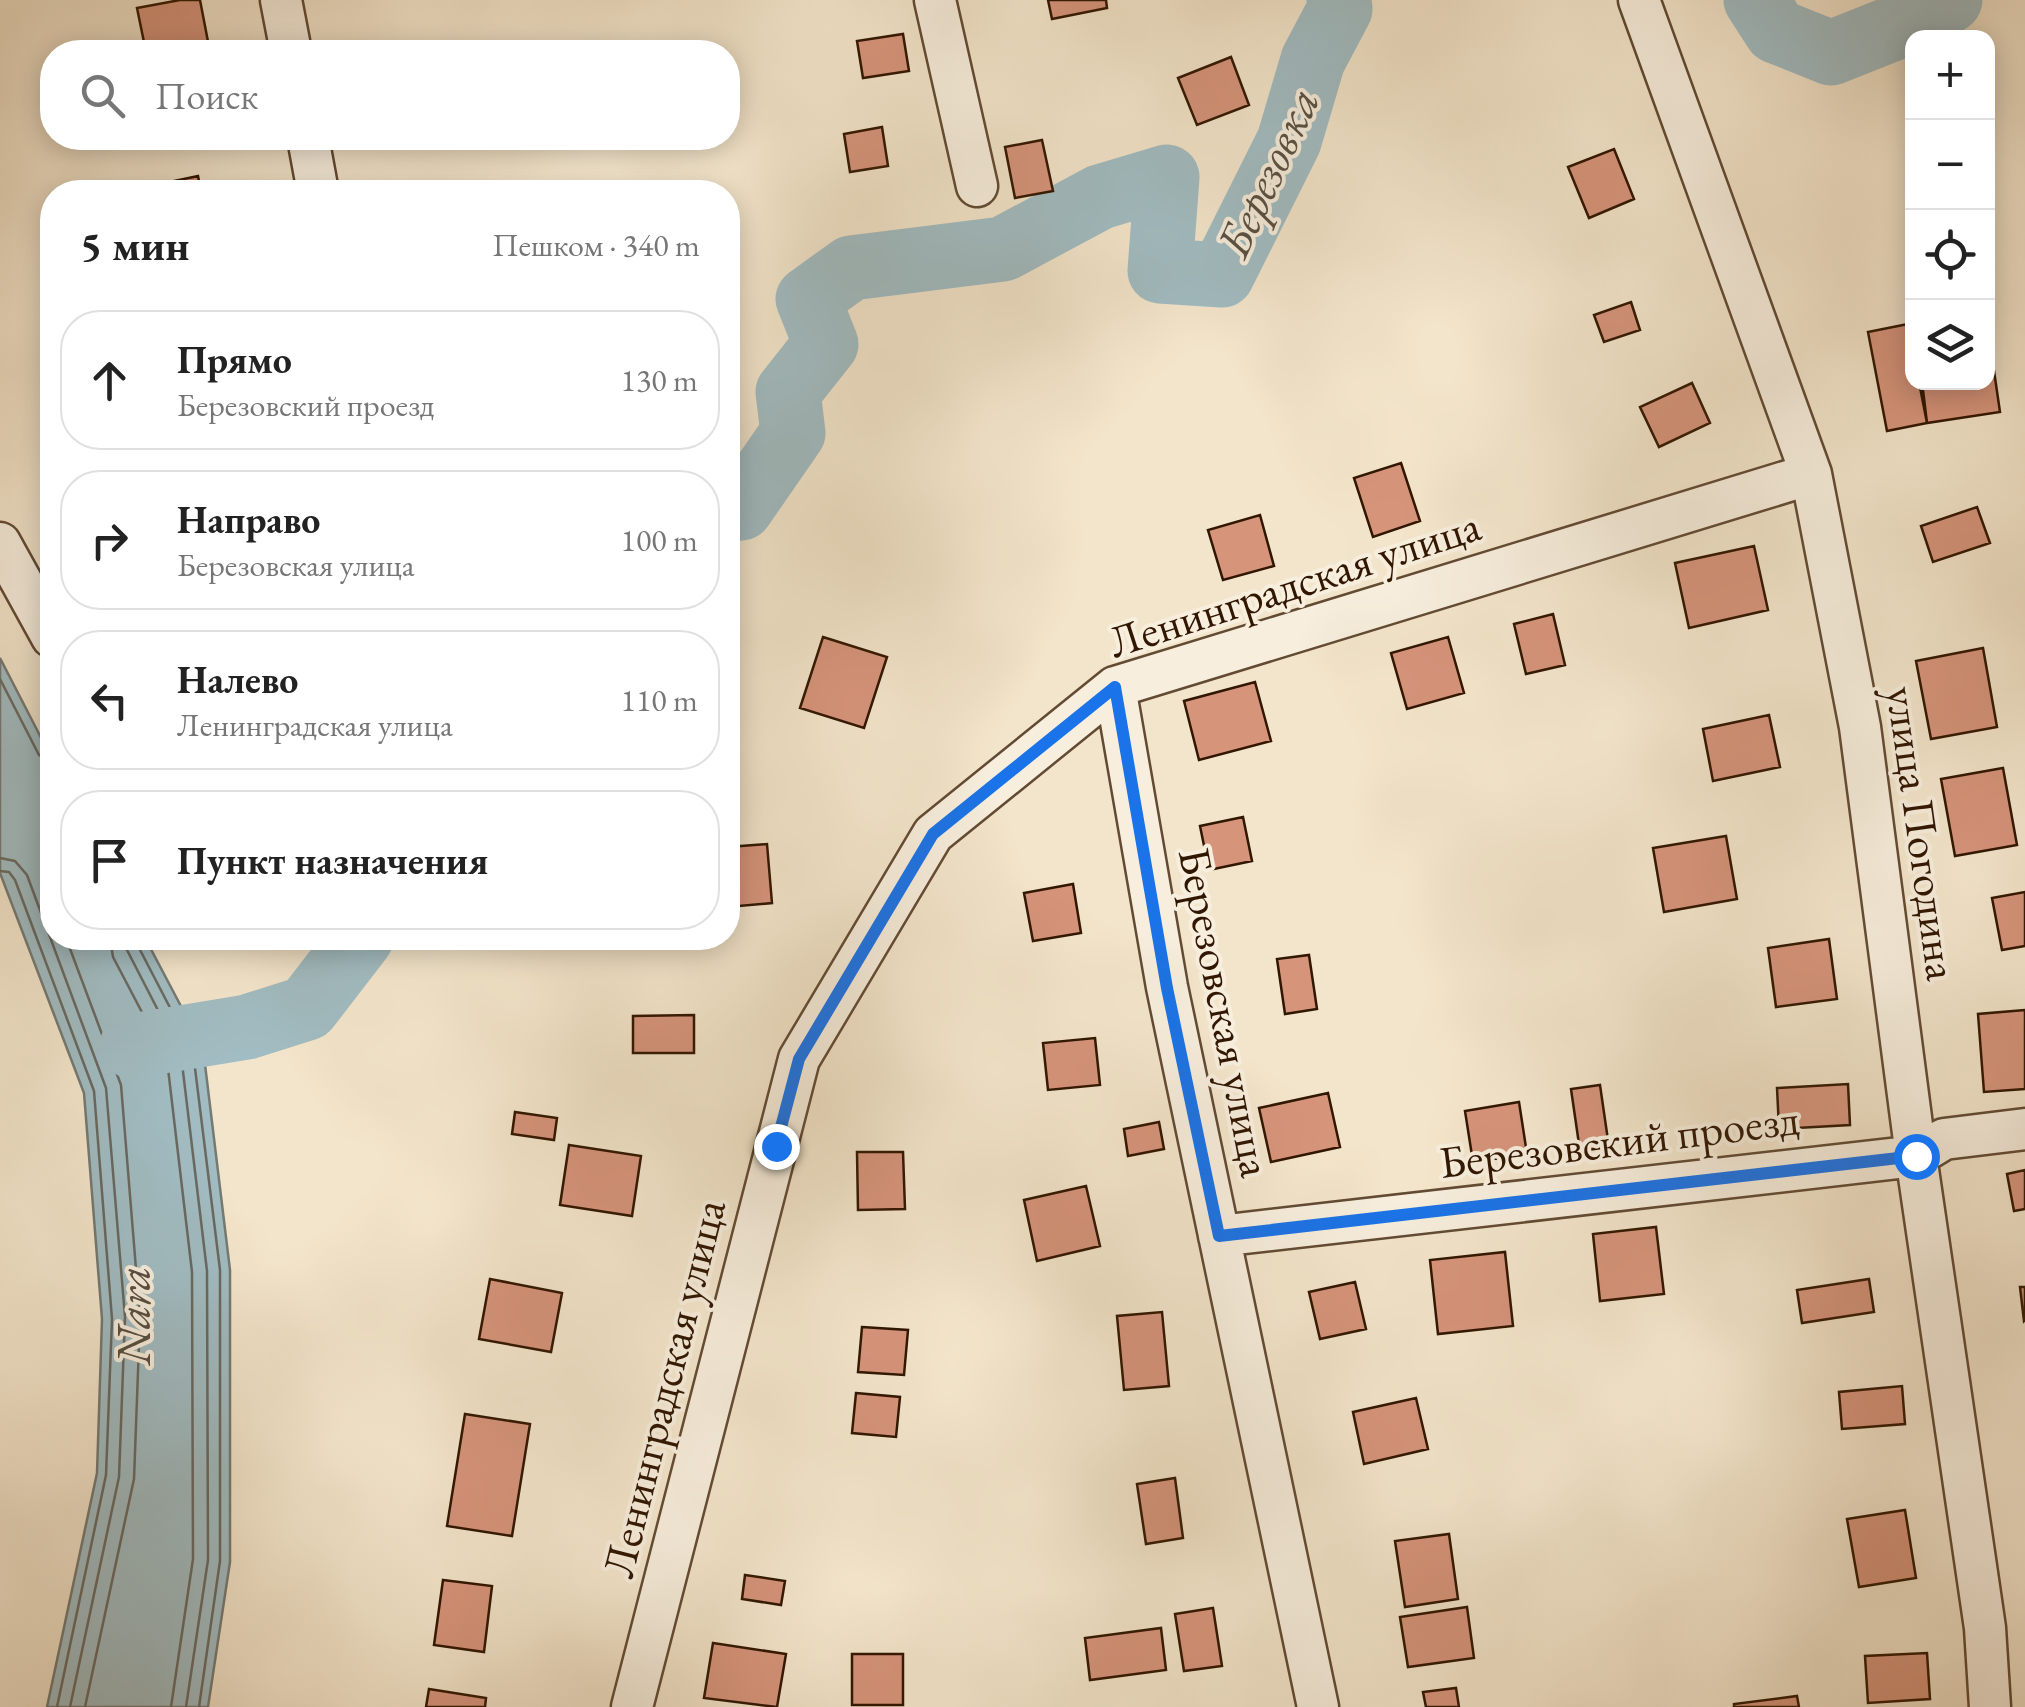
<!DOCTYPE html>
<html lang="ru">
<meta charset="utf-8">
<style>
:root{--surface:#fff;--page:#f6f6f6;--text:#222;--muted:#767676;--line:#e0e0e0}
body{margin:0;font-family:"EB Garamond",serif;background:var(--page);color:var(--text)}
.controls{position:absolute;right:30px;top:30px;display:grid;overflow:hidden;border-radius:20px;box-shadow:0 5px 25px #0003}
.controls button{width:90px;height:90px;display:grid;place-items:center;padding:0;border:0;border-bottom:2px solid var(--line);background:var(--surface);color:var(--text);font:50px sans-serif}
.stop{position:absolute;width:30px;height:30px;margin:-22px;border:8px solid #1a73e8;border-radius:50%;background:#fff}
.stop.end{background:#1a73e8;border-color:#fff;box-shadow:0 2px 10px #0008}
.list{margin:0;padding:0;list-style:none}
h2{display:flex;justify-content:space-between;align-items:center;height:130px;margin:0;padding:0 40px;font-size:42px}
h2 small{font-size:32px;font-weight:400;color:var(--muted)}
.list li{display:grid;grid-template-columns:65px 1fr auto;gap:30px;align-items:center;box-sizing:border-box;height:140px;margin:0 20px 20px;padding:0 20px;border:2px solid var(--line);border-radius:40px}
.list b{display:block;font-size:38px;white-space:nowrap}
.list p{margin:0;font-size:32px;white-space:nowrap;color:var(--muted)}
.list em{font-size:32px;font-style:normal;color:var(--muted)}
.icon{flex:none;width:55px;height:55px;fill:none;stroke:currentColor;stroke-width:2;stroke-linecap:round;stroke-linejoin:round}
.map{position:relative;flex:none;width:2025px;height:1707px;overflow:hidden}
.search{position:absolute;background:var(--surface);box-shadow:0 5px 25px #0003;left:40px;top:40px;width:700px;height:110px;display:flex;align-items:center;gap:25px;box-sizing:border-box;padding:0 35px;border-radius:40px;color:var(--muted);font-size:38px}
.panel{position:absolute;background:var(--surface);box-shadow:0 5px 25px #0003;left:40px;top:180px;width:700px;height:770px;border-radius:40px}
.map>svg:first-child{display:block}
.water{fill:#a1bcc2;stroke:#747a74;stroke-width:2.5}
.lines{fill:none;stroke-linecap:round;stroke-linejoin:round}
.shore{stroke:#696961;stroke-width:2.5}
.river{stroke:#a1bcc2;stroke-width:65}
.building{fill:#d6947b;stroke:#311600;stroke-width:2.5}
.minor-casing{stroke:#624a33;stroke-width:45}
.minor{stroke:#f7eedd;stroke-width:40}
.route{stroke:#1a73e8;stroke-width:12}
.labels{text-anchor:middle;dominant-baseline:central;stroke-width:8;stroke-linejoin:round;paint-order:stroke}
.street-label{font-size:45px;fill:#311600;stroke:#f7eedd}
.water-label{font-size:48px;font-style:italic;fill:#585044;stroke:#f7eedd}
</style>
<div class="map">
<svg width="2025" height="1707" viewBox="0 0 2025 1707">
<rect width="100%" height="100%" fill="#f3e5cb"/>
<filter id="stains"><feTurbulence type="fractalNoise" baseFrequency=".002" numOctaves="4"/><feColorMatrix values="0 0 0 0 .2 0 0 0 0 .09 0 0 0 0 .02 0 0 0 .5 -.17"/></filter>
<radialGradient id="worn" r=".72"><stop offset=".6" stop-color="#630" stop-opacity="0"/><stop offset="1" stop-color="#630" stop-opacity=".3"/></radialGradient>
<!-- water -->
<path class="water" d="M0 658 52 759V938H145L203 1048 230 1270V1562L208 1707H47L97 1473 102 1319 84 1093 0 873Z"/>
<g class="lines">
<!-- shore -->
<path class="shore" d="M0 679 39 755 52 761
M0 858 15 861 27 875 106 1088 125 1317 119 1477 70 1707
M0 871 9 872 15 880 94 1091 112 1319 106 1475 57 1707
M66 938 121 1085 140 1318 134 1479 85 1707
M110 938 113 957 167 1060 192 1272 193 1559 171 1707
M125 938 127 950 181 1055 207 1271 208 1560 186 1707
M137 938 138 946 193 1052 220 1270V1561L199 1707"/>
<!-- river -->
<path class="river" d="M1756 0 1776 31 1831 53 1929 14 1950 0
M728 510 741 508 793 433 788 392 826 344 808 299 851 268 1003 249 1100 197 1167 177 1160 271 1222 275 1289 141 1313 60 1340 9 1339 0
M132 1046 247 1027 307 1008 361 938"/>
</g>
<!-- building -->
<path class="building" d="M180 0H200L210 52H146L137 8Z
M1048 0H1106L1107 8 1052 19Z
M903 34 909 71 863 78 857 41Z
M1231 57 1249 105 1197 125 1178 78Z
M882 127 888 166 850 172 844 134Z
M1042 140 1053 191 1015 198 1005 147Z
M1614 149 1634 199 1589 218 1568 167Z
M198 176 201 192H122Z
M1631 302 1640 330 1604 342 1594 315Z
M1908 324 1912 349V382H1919L1927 423 1887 431 1868 332Z
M1992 357 2000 412 1927 423 1922 382H1988V358Z
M1692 383 1710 423 1659 447 1640 407Z
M1401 463 1420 521 1373 537 1354 478Z
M1977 507 1990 543 1933 562 1921 526Z
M1260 515 1274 566 1223 580 1208 530Z
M1754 546 1768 610 1689 628 1675 563Z
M1553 614 1565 665 1526 674 1514 624Z
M823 637 887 657 864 728 800 708Z
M1448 637 1464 693 1407 709 1391 653Z
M1983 648 1997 727 1931 739 1916 661Z
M1255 682 1271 741 1199 760 1184 701Z
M1769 715 1780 767 1713 781 1703 729Z
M2003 768 2017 845 1955 856 1941 779Z
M1243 817 1252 861 1209 870 1200 826Z
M1726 836 1737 899 1664 912 1653 848Z
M767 844 772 903 728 907V847Z
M1073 884 1081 933 1033 941 1024 893Z
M2025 892V946L2002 950 1992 898Z
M1829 939 1837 999 1776 1007 1768 948Z
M1309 955 1317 1009 1285 1014 1277 959Z
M2025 1010V1089L1984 1092 1978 1014Z
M694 1015V1053H633V1016Z
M1095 1038 1100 1085 1048 1090 1043 1043Z
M1848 1084 1850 1125 1779 1129 1777 1088Z
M1600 1085 1609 1147 1580 1151 1571 1089Z
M1328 1093 1340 1147 1271 1162 1259 1108Z
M1519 1102 1527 1154 1473 1162 1465 1111Z
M515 1112 557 1118 554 1140 512 1134Z
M1159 1122 1164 1149 1128 1156 1124 1129Z
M569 1145 641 1156 632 1216 560 1205Z
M857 1152H903L905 1209 858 1210Z
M2025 1170V1209L2014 1211 2007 1174Z
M1086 1186 1100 1246 1037 1261 1024 1200Z
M1656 1227 1664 1294 1600 1301 1593 1234Z
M1505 1252 1513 1326 1438 1334 1430 1260Z
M490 1279 562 1293 551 1352 479 1339Z
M1869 1279 1874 1312 1802 1323 1797 1290Z
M1355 1282 1366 1329 1320 1339 1309 1292Z
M2020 1287H2025V1320L2024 1321Z
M1162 1312 1169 1386 1124 1390 1117 1316Z
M862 1327 908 1330 904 1375 858 1372Z
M1902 1386 1905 1424 1842 1429 1839 1392Z
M856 1393 900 1397 896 1437 852 1433Z
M1416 1398 1428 1449 1364 1464 1353 1412Z
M465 1414 530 1424 512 1536 447 1526Z
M1175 1478 1183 1538 1146 1544 1137 1484Z
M1905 1510 1916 1578 1859 1587 1847 1519Z
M1449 1534 1458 1599 1405 1607 1395 1541Z
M745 1575 785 1581 781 1605 742 1599Z
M443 1580 492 1586 484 1652 434 1645Z
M1467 1607 1474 1658 1408 1667 1400 1617Z
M1213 1608 1222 1666 1184 1671 1175 1614Z
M1161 1628 1166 1670 1090 1680 1085 1638Z
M713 1643 786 1654 777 1707 704 1698Z
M1927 1653 1930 1699 1868 1703 1865 1656Z
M852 1654H903V1705H852Z
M1456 1688 1459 1707H1426L1423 1692Z
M429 1689 486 1698 485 1707H426Z
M1797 1696 1799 1707H1734V1704Z"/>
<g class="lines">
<defs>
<path id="minor" d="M281 0 291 52
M935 0 977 186
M1639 0 1811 474 1860 727 1916 1156 1985 1628 1990 1707
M308 138 318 192
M0 543 52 637
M1115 687 1167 987 1318 1707
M1219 1236 1916 1156 1944 1139 2025 1129
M632 1707 799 1059 933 834 1115 687 1811 474"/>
</defs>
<!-- minor casing -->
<use href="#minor" class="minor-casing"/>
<!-- minor -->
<use href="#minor" class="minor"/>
</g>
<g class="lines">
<!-- route -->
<path class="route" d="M776 1146 799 1059 933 834 1115 687 1167 988 1219 1236 1916 1156"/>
</g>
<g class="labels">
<!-- street labels -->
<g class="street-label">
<text transform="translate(1294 583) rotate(-18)">Ленинградская улица</text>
<text transform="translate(1923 833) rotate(82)">улица Погодина</text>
<text transform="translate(1226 1012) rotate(79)">Березовская улица</text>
<text transform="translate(1619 1140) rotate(-7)">Березовский проезд</text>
<text transform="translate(663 1388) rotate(-76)">Ленинградская улица</text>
</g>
<!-- water labels -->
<g class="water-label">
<text transform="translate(1267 172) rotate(-65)">Березовка</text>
<text transform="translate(133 1316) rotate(-90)">Nara</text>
</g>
</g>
<rect width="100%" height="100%" filter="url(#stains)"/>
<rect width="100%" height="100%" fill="url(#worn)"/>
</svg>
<div class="controls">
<button>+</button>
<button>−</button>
<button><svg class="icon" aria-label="locate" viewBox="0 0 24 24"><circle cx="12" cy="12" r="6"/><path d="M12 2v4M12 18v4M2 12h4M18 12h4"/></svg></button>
<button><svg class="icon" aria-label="layers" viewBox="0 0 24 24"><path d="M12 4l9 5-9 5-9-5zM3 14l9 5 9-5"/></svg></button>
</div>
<div class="stop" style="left:1916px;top:1156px"></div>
<div class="stop end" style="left:776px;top:1146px"></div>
<div class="search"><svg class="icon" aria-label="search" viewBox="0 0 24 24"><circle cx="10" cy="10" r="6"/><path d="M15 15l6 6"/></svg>Поиск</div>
<section class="panel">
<h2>5 мин<small>Пешком · 340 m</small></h2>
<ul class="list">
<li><svg class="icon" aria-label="ahead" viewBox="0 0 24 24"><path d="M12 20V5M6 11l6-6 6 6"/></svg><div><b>Прямо</b><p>Березовский проезд</p></div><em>130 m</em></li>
<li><svg class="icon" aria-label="right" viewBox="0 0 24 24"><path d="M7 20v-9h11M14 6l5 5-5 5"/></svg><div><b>Направо</b><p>Березовская улица</p></div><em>100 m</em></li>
<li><svg class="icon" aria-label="left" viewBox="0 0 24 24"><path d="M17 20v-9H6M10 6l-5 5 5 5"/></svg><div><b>Налево</b><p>Ленинградская улица</p></div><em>110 m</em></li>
<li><svg class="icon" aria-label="arrive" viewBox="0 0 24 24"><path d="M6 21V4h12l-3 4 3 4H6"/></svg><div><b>Пункт назначения</b></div></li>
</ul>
</section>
</div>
